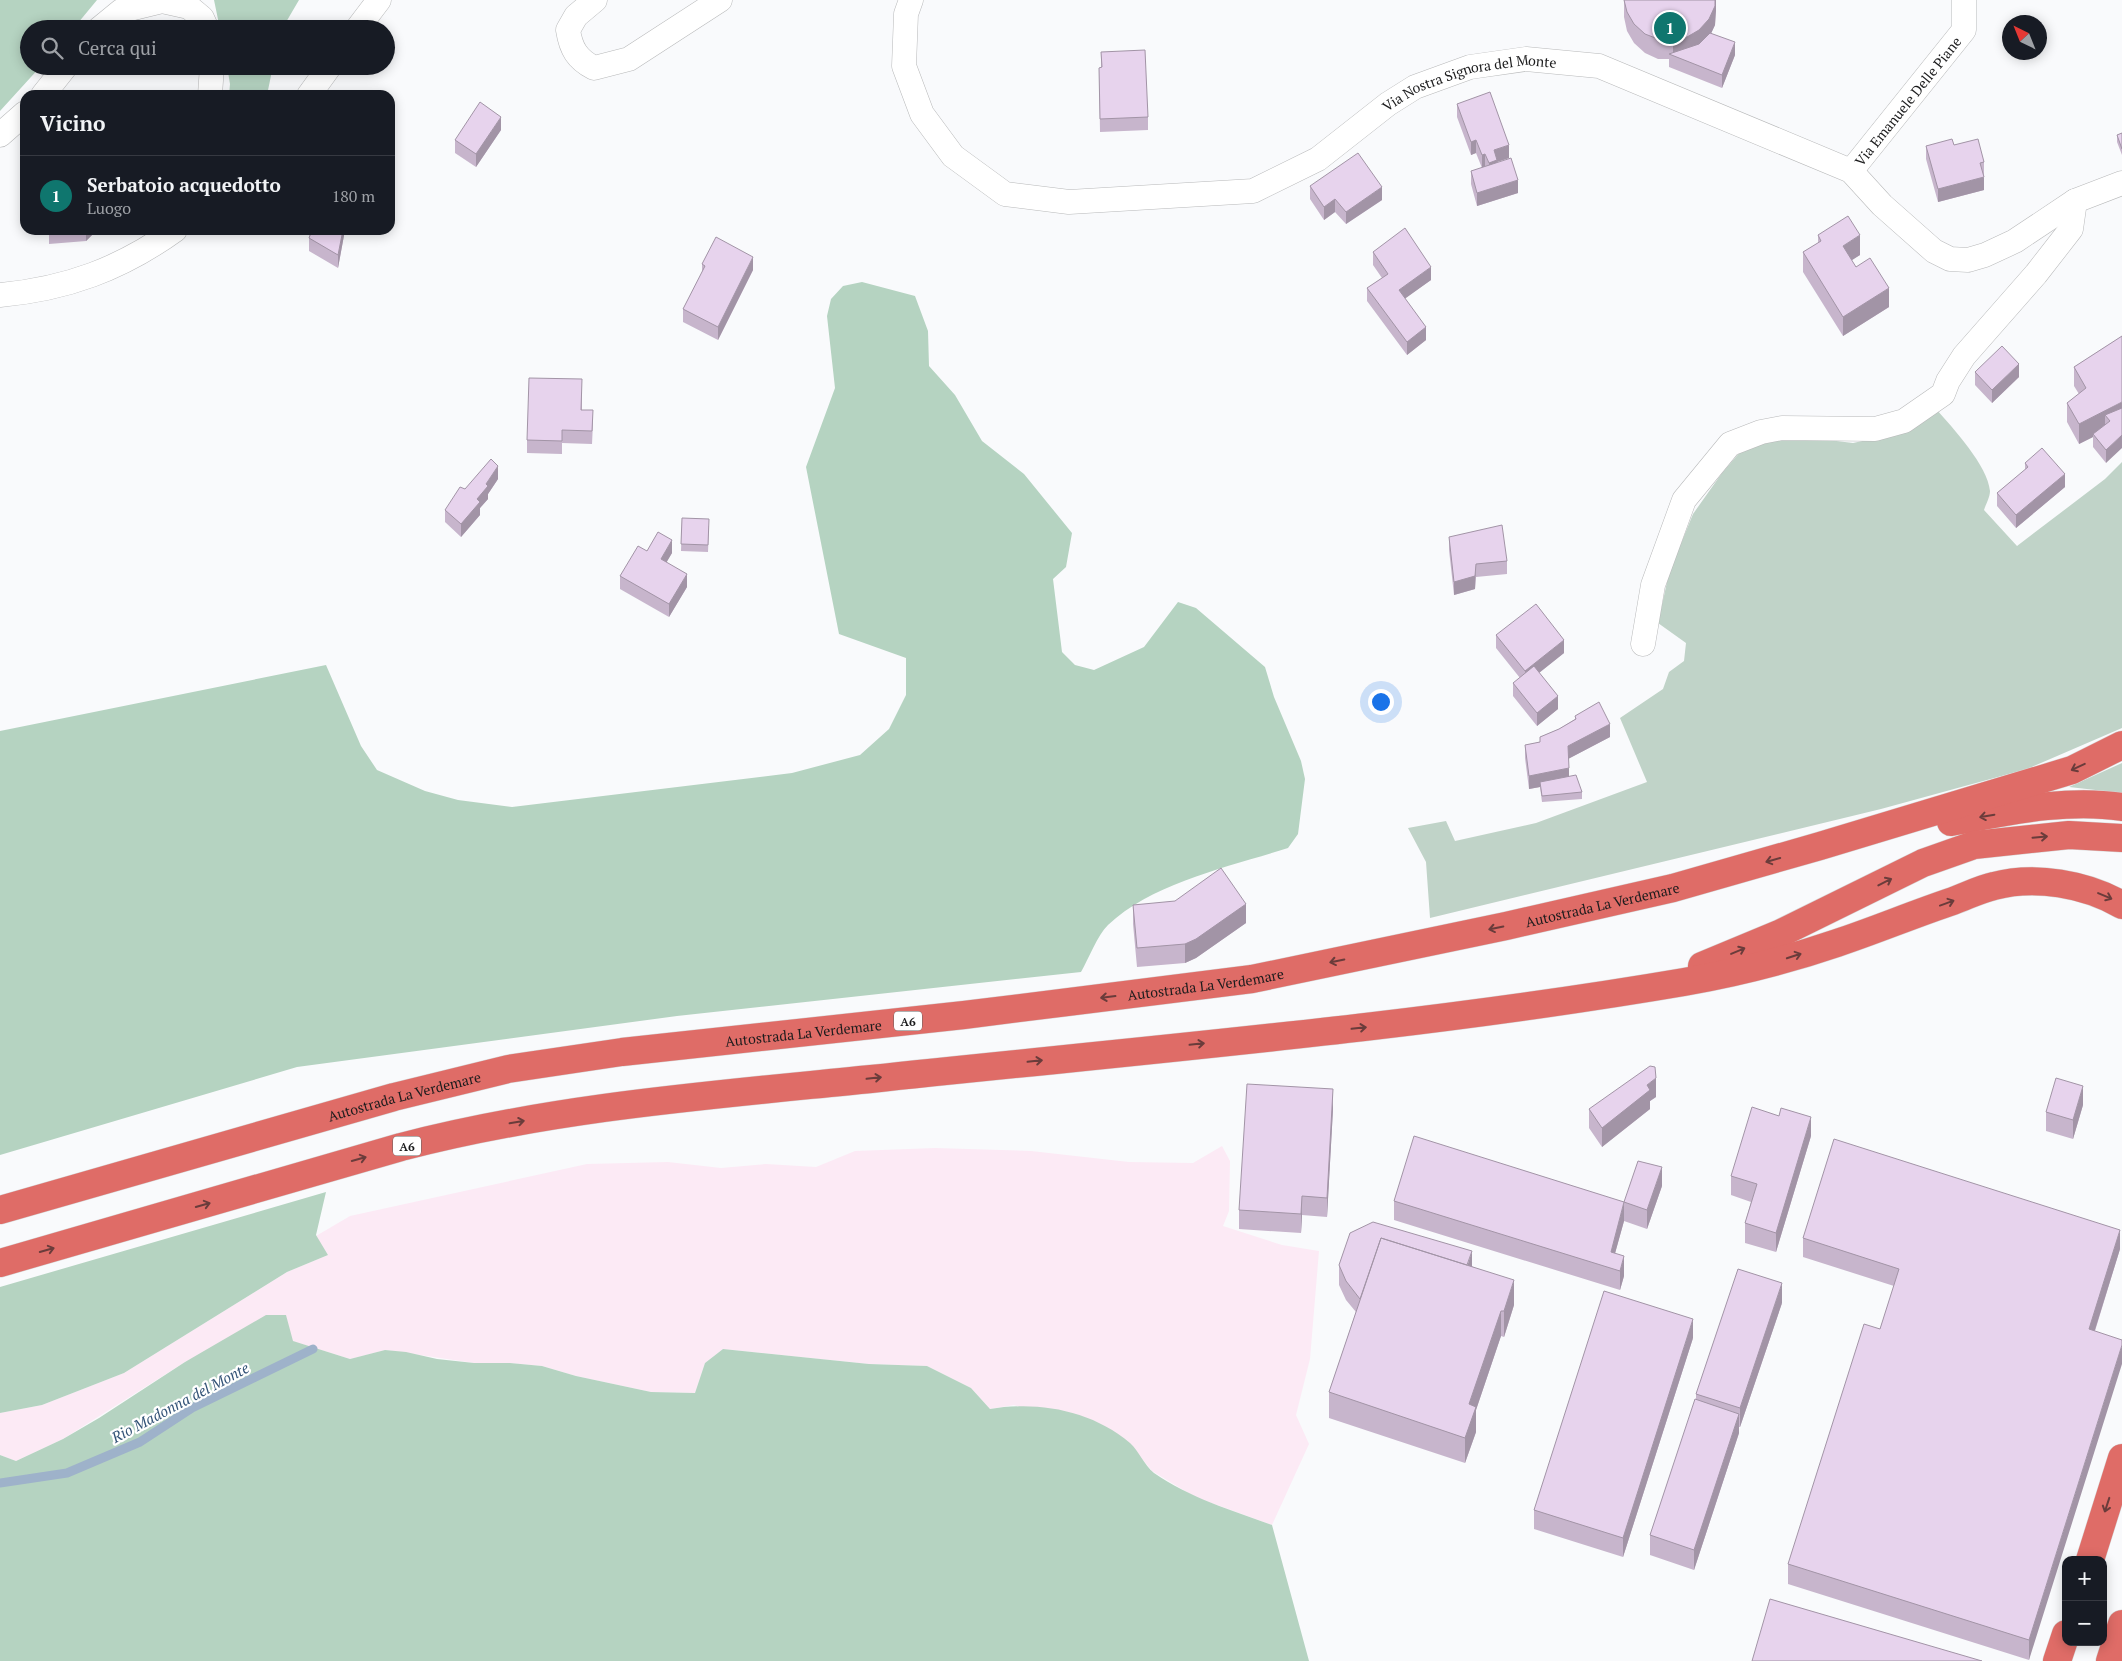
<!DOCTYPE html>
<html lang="it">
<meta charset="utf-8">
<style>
:root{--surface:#171b24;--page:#20242c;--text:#f1f3f6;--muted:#9ea1a6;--line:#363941;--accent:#0f766e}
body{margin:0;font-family:"PT Serif",serif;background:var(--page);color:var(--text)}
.controls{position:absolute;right:15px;bottom:15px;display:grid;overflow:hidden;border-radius:10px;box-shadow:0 2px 12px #0003}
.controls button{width:45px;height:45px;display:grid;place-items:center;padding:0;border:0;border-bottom:1px solid var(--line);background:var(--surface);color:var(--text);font:25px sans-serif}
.compass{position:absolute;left:2002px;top:15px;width:45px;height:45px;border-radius:50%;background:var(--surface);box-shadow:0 2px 12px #0003;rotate:317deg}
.you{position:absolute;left:1380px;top:701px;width:18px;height:18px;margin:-12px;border:4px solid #fff;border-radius:50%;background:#1a73e8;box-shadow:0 0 0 8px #1a73e833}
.badge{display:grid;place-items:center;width:32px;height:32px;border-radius:50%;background:var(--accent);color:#fff;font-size:16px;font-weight:700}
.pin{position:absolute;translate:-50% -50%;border:2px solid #fff;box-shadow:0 1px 5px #0006}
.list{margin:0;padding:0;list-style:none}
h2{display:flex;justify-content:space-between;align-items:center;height:65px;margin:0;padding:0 20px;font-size:21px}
h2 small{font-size:16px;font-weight:400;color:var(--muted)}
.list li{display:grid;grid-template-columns:32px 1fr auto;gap:15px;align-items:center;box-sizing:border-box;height:80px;padding:0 20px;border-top:1px solid var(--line)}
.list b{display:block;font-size:19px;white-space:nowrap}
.list p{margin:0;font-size:16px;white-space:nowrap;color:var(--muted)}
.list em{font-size:16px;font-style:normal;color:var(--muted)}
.icon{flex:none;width:28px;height:28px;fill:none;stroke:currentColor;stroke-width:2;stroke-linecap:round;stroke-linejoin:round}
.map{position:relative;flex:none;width:2122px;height:1661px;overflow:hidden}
.search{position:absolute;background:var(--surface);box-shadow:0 2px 12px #0003;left:20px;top:20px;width:375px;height:55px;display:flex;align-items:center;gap:12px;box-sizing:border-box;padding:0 18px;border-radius:28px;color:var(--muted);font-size:19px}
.panel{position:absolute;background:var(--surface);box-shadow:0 2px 12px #0003;left:20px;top:90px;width:375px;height:145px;border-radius:15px}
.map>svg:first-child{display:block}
.industrial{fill:#fceaf5}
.green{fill:#c0d3c8}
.forest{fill:#b5d3c1}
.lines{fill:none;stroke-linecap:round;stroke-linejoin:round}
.stream{stroke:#9eb2ca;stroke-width:9}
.minor-casing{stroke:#b8b9ba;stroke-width:25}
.motorway-casing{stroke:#d6d6d6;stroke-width:29}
.minor{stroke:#fff;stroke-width:24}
.motorway{stroke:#df6c67;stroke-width:28}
.wall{fill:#c7b5cc}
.shaded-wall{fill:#a294a6}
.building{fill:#e7d3ed;stroke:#a294a6}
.oneway{stroke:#6a3c3b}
.labels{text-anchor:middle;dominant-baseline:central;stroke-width:4.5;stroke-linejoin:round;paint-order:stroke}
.shield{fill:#fff;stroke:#606061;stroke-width:1}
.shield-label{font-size:12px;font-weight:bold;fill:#1c1c1d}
.street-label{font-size:14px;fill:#1c1c1d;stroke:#fff}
.water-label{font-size:15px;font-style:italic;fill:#325276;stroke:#fff}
</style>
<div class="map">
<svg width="2122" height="1661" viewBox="0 0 2122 1661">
<rect width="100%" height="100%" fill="#f9fafc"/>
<!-- industrial -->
<path class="industrial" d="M1222 1146 1230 1161 1229 1211 1223 1226 1282 1245 1319 1251 1310 1359 1296 1415 1309 1444 1272 1525 1195 1497 1152 1471 1130 1444 1014 1405 990 1409 971 1388 927 1366 869 1364 723 1349 705 1363 695 1393 651 1392 576 1376 542 1366 510 1363H474L386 1350 350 1359 292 1341 286 1315 185 1362 63 1439 16 1461 0 1455V1413L42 1405 124 1373 287 1272 328 1255 316 1236 350 1216 587 1164 668 1162 721 1168 766 1164 816 1167 855 1151 935 1148 1031 1151 1129 1162 1193 1163Z"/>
<!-- green -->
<path class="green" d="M1936 409C1953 428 1988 466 1990 491 1990 497 1986 504 1984 510L2017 546 2105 479 2122 462V728L2027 769 1881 809 1430 918 1426 862 1408 828 1446 821 1455 841 1536 823 1647 782 1620 718 1663 689 1669 672 1684 661 1686 643 1658 623 1669 573 1693 514 1722 473 1741 451 1787 435 1853 443 1905 432Z
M2122 763V793L2069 787Z"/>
<!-- forest -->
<path class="forest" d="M0 0H97L73 29H29V66H41L0 111Z
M214 0H299L282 29H220Z
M227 66H273L267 95H229L230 84Z
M862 282 915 296 928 331 929 366 955 395 982 441 1024 474 1072 533 1066 567 1053 579 1062 652 1075 665 1094 670 1144 647 1178 602 1196 608 1265 667 1274 697 1301 761 1305 779 1298 834 1288 848C1229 867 1154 882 1108 925 1097 936 1089 958 1081 972L677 1016 297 1067 0 1155V731L326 665 361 746 377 770 425 791 458 800 512 807 792 773 860 755 889 729 906 695V658L839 634 806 467 835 388 827 316 831 299 843 286Z
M326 1192 316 1235 328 1255 287 1272 124 1373 42 1405 0 1413V1287Z
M266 1315H286L293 1341 350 1359 385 1350 406 1352 437 1359 474 1363H510L542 1366 576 1376 651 1392 695 1393 705 1363 723 1349 869 1364 927 1366 971 1388 990 1409C1038 1401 1091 1410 1130 1443 1139 1451 1144 1465 1154 1473 1190 1498 1231 1510 1272 1525L1309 1661H0V1455L16 1461 63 1439 99 1418 185 1362Z"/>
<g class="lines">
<!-- stream -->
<path class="stream" d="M0 1483 67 1473 140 1442 192 1408 313 1349"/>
<defs>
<g id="minor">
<path d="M595 0 576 16 568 30C571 49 577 59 594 68L629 59 720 0"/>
<path id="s1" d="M911 0 906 14 904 66 922 114 953 156 1005 194 1069 202 1253 191 1318 159 1388 104 1415 87 1470 67 1526 59 1599 66 1851 171 1882 205 1934 251 1950 259 1968 260 1985 255 2015 241 2075 201 2122 183"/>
<path d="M99 29 121 11 162 1 189 7 202 18 207 29"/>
<path d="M357 29 379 0"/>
<path d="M43 95 66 66"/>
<path d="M210 95 212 66"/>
<path d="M309 95 330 66"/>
<path d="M0 135 25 113"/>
<path id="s2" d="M1851 171 1964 30V0"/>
<path d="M0 295C66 289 121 269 175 230"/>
<path d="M1643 644 1653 585 1684 500 1730 444 1761 432 1782 428 1875 429 1904 421 1943 394 1948 381 1964 356 2036 274 2071 229 2075 201"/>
</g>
<g id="motorway">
<path d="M1951 822C2006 812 2066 798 2122 807"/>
<path d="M1702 966 1779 934 1923 863 1974 845 2069 835 2122 838"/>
<path id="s3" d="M0 1210 394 1097 508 1069 622 1052 964 1015 1252 979 1506 926 1673 888 1820 846 2072 770 2122 745"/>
<path d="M0 1263 401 1147C554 1107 713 1095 871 1079 1142 1050 1414 1028 1684 982 1736 973 1787 960 1837 943 1876 930 1914 914 1953 901 1967 896 1980 889 1994 886 2035 875 2086 884 2122 905"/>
<path d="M2090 1560 2122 1458"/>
<path d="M2057 1661 2066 1634"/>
<path d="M2110 1661 2122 1624"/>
</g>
</defs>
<!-- minor casing -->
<use href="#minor" class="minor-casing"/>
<!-- motorway casing -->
<use href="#motorway" class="motorway-casing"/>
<!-- minor -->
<use href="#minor" class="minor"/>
<!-- motorway -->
<use href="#motorway" class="motorway"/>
</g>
<!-- wall -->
<path class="wall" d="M1624 0H1716L1715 25 1711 33 1735 55 1722 88 1669 67V59H1658L1645 53 1634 43 1627 31 1624 17Z
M1101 52 1148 117V130L1100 132 1099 68 1101 67Z
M1457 104 1509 158 1497 162V163L1518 193 1477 206 1471 184V171L1482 168 1476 153 1471 155 1457 117Z
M501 130 476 167 455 153V140Z
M2122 133V155L2117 142V135Z
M1954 145 1984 162V175H1983L1984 190 1938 202 1926 159V146Z
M1310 186 1382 200 1346 224 1335 212 1324 220 1310 199Z
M49 230H97L86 241 49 244Z
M312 230H345L338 268 309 251V238Z
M1818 235 1860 255 1851 260 1856 267 1889 307 1843 336 1803 272V252L1818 243Z
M1373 252 1431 280 1405 298 1426 340 1407 355 1367 301V288L1382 278 1373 265Z
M702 264 753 270 718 340 683 322V309L702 273Z
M2122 336 2106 463 2093 447V437L2079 444 2067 422V403L2079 394 2074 386V367Z
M1975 372 2019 377 1992 403 1975 385Z
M582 392V410L593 423 592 444 562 443V454L527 453V440Z
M2025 463 2065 487 2016 528 1997 506V493L2025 470Z
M498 479 488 494V499L480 508V515L461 537 445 522V510L465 489Z
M682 518 709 526 708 552 681 551Z
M1449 537 1507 561V574L1476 577 1475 589 1454 595 1449 550Z
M647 551 672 553 666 562 687 587 669 617 620 589V576Z
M1496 635 1564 653 1539 673 1558 709 1537 726 1513 696V683L1520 678 1496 648Z
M1575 716 1610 737 1568 759 1569 776 1582 792V799L1542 802 1540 787 1529 789 1525 758V745L1540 742V737L1559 729 1575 719Z
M1133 905 1246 923 1196 958 1185 963 1137 967 1133 924Z
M1656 1097 1650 1101V1109L1602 1147 1589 1128V1109Z
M2083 1105 2073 1139 2046 1131V1112Z
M1333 1109 1327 1217 1302 1215 1301 1233 1239 1229V1210Z
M1811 1136 1776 1252 1745 1243V1223L1751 1202 1731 1195V1176Z
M1662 1186 1647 1229 1624 1221V1202Z
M1394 1201 1624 1221 1615 1253 1624 1276 1620 1290 1394 1220Z
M1803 1238 2120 1249 2095 1331 2029 1660 1788 1584V1564L1880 1329 1894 1286 1803 1257Z
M1339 1265 1472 1266 1514 1305 1504 1337 1501 1336 1476 1410V1432L1465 1463 1329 1418V1392L1356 1312 1346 1300 1339 1285Z
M1782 1303 1740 1427H1739V1433L1694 1570 1650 1555V1535L1696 1400V1394Z
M1693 1338 1623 1557 1534 1529V1510Z"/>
<!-- shaded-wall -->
<path class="shaded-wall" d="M1715 0H1716V11L1715 25 1709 38 1699 49 1673 55V40Z
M1735 42V55L1722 88V75Z
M501 117V130L476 167V154Z
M1476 140V153L1471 155V142Z
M1509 145V158L1497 162V173L1489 176V163L1494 150Z
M1485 154V167L1482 168V155Z
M1984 177V190L1938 202V189Z
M1518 180V193L1477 206V193Z
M1382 187V200L1346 224V212Z
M1335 199V212L1324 220V207Z
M86 230H97L86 241Z
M343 230H345L338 268V255Z
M1860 235V255L1843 266V246Z
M753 257V270L718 340V327Z
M1431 267V280L1399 303V290Z
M1889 288V307L1843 336V317Z
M1426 327V340L1407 355V342Z
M2019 364V377L1992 403V390Z
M2122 402V421H2110L2105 415V428L2093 434V437L2079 444V424Z
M2122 435V448L2106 463V450Z
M498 466V479L488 494V499L480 508V515L461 537V524L486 484Z
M2065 474V487L2016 528V515Z
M672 540V553L661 572V559Z
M1476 564 1475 589 1454 595V582Z
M687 574V587L669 617V604Z
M1564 640V653L1525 684V671Z
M1558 696V709L1537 726V713Z
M1610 724V737L1568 759V746Z
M1569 768V781L1540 782V787L1529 789V776Z
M1246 904V923L1196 958 1185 963V944Z
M1656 1078V1097L1650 1101V1109L1602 1147V1128L1647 1085Z
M2083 1086V1105L2073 1139V1120Z
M1333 1089V1109L1327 1217V1198Z
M1811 1117V1136L1776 1252V1233Z
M1662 1167V1186L1647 1229V1210Z
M1302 1196V1215L1301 1233V1214Z
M1624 1202V1221L1611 1268V1252Z
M2120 1230V1249L2089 1349V1329Z
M1472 1251V1270H1466Z
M1624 1256V1276L1620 1290V1271Z
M1514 1280V1305L1504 1337V1311Z
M1782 1283V1303L1740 1427V1408Z
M1501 1311V1336L1476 1410V1432L1465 1463V1438L1469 1404Z
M1693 1319V1338L1623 1557V1538Z
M2122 1345V1364L2029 1660V1640Z
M1739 1414V1433L1694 1570V1550Z"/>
<!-- building -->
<path class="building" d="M1624 0H1715V6L1709 19 1699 30 1687 37 1673 40 1658 39 1645 34 1634 24 1627 12Z
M1710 33 1735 42 1722 75 1669 54 1699 44Z
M1145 50 1148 117 1100 119 1099 68 1102 67 1101 52Z
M1490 92 1509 145 1494 150 1497 160 1489 163 1485 154 1482 155 1476 140 1471 142 1457 104Z
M480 102 501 117 476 154 455 140Z
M2122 133V149L2117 135Z
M1952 139 1954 145 1978 139 1984 162 1980 163 1984 177 1938 189 1926 146Z
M1358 153 1382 187 1346 212 1335 199 1324 207 1310 186Z
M1511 158 1518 180 1477 193 1471 171Z
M1848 216 1860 235 1843 246 1856 267 1870 258 1889 288 1843 317 1803 252 1821 241 1818 235Z
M1405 228 1431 267 1399 290 1426 327 1407 342 1367 288 1388 274 1373 252Z
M49 230H64L49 231Z
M312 230H343L338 255 309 238Z
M716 237 753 257 718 327 683 309 705 266 702 264Z
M2122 336V402L2079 424 2067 403 2086 388 2074 367Z
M2002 346 2019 364 1992 390 1975 372Z
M529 378 582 379 581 410H593L592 431 562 430V441L527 440Z
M2122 408V435L2106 450 2093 434 2110 421 2105 415Z
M2042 448 2065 474 2016 515 1997 493 2028 467 2025 463Z
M491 459 498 466 486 484 488 486 477 499 480 502 461 524 445 510 460 487 465 489Z
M682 518 709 519 708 545 681 544Z
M1502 525 1507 561 1476 564 1475 576 1454 582 1449 537Z
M658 532 672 540 661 559 687 574 669 604 620 576 638 546 647 551Z
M1536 604 1564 640 1525 671 1496 635Z
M1534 666 1558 696 1537 713 1513 683Z
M1599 702 1610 724 1568 746 1569 768 1529 776 1525 745 1540 742V737L1559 729 1576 719 1575 716Z
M1576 775 1582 792 1542 796 1540 782Z
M1221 868 1246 904 1196 939 1185 944 1137 948 1133 905 1175 901Z
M1650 1066 1655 1067 1656 1078 1647 1085 1650 1090 1602 1128 1589 1109Z
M2056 1078 2083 1086 2073 1120 2046 1112Z
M1247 1084 1333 1089 1327 1198 1302 1196 1301 1214 1239 1210Z
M1752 1107 1779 1116 1781 1108 1811 1117 1776 1233 1745 1223 1757 1184 1731 1176Z
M1414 1136 1624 1202 1611 1252 1624 1256 1620 1271 1394 1201Z
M1834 1139 2120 1230 2089 1329 2122 1340V1345L2029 1640 1788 1564 1864 1324 1880 1329 1899 1269 1803 1238Z
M1638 1161 1662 1167 1647 1210 1624 1202Z
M1373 1222 1472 1251 1467 1265 1381 1238 1360 1299 1346 1281 1339 1265 1350 1233Z
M1381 1238 1514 1280 1504 1311H1501L1469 1404 1476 1407 1465 1438 1329 1392Z
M1738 1269 1782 1283 1740 1408 1696 1394Z
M1604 1291 1693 1319 1623 1538 1534 1510Z
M1695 1399 1739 1414 1694 1550 1650 1535Z
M1770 1599 1982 1661H1752Z"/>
<!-- one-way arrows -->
<defs><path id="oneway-shaft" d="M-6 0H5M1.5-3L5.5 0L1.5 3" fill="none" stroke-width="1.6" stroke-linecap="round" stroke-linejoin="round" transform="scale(1.25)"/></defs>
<g class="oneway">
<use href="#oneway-shaft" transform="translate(2078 767) rotate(155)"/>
<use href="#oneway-shaft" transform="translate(1987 816) rotate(170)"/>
<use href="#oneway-shaft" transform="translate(2040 837) rotate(-5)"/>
<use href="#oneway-shaft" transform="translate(1773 860) rotate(164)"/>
<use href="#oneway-shaft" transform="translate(1885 882) rotate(-27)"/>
<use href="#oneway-shaft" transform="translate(2105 896) rotate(23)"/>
<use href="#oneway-shaft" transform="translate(1947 903) rotate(-20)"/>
<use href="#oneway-shaft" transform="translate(1496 928) rotate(168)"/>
<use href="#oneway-shaft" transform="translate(1738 951) rotate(-23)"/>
<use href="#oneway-shaft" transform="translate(1794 956) rotate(-18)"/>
<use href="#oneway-shaft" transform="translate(1337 961) rotate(168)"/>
<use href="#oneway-shaft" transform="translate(1108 997) rotate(173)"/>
<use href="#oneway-shaft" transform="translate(1359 1028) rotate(-6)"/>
<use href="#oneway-shaft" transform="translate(1197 1044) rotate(-6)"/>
<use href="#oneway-shaft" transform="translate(1035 1061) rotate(-6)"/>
<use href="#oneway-shaft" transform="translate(874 1078) rotate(-6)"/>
<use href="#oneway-shaft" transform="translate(517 1122) rotate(-10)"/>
<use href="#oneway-shaft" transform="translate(359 1159) rotate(-16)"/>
<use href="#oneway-shaft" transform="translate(203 1205) rotate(-16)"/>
<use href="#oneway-shaft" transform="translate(47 1250) rotate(-16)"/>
<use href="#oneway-shaft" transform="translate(2107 1505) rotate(108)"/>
</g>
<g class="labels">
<!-- shield labels -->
<g class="shield">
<rect x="894" y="1011.5" width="28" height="19" rx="4"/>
<rect x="393" y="1136.5" width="28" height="19" rx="4"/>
</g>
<g class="shield-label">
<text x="908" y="1021">A6</text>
<text x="407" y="1146">A6</text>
</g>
<!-- street labels -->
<g class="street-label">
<text stroke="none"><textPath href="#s1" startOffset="731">Via Nostra Signora del Monte</textPath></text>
<text stroke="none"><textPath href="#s2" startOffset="90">Via Emanuele Delle Piane</textPath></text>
<text stroke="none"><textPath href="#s3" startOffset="1635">Autostrada La Verdemare</textPath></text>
<text stroke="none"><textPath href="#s3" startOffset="1230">Autostrada La Verdemare</textPath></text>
<text stroke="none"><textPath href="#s3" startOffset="825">Autostrada La Verdemare</textPath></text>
<text stroke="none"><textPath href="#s3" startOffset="420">Autostrada La Verdemare</textPath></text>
</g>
<!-- water labels -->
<g class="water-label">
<text transform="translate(180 1402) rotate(-28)">Rio Madonna del Monte</text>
</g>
</g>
</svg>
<div class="controls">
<button>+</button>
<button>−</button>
</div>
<svg class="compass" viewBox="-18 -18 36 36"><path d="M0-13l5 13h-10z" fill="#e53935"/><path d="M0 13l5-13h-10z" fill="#9ea1a6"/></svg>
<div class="you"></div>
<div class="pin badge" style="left:1670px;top:28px">1</div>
<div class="search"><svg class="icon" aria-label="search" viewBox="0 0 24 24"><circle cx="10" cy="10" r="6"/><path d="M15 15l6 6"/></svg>Cerca qui</div>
<section class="panel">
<h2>Vicino<small></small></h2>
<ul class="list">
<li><span class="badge">1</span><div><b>Serbatoio acquedotto</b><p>Luogo</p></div><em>180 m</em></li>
</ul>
</section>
</div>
